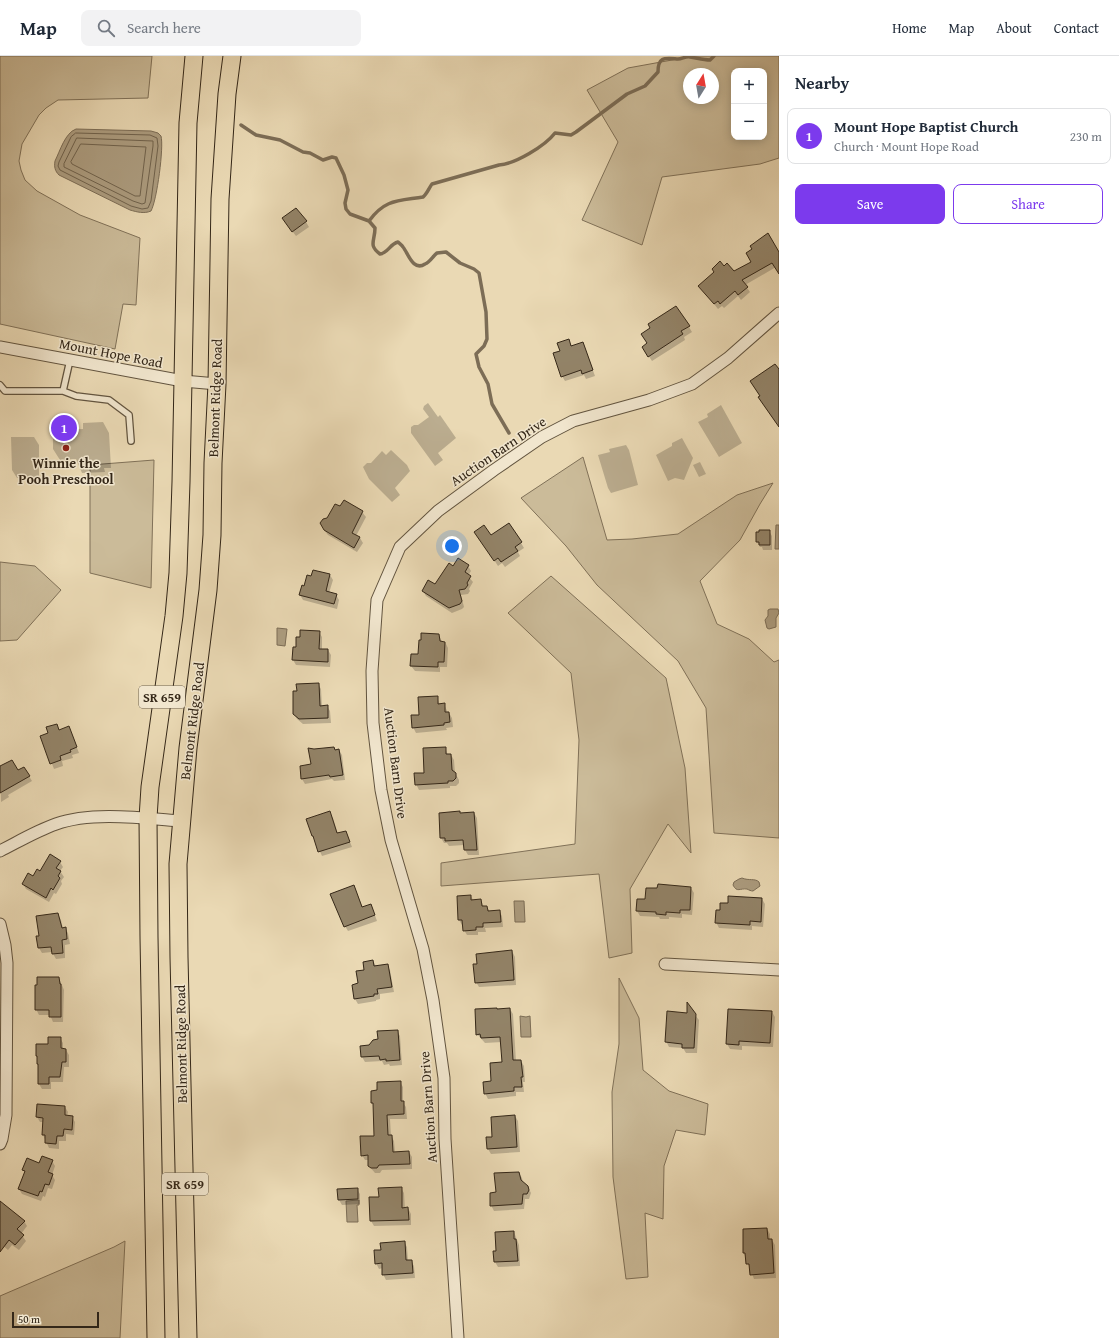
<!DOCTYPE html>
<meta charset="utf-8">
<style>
:root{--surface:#fff;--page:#f2f2f3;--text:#1f2937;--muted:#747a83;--line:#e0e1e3;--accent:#7c3aed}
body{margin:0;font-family:"Gentium Book Plus",serif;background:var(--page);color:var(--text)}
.controls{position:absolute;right:12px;top:12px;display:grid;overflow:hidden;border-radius:8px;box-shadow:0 2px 10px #0003}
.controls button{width:36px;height:36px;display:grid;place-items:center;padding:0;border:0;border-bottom:1px solid var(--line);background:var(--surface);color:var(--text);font:20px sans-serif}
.compass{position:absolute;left:683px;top:12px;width:36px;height:36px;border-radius:50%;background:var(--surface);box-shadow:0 2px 10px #0003;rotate:11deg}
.scale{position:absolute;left:12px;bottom:10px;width:87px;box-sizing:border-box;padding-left:4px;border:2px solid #342718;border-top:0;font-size:11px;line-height:14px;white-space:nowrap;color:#342718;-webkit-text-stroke:3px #f1e6ce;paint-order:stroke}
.you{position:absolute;left:452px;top:490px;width:14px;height:14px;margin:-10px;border:3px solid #fff;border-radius:50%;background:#1a73e8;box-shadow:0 0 0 6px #1a73e833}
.badge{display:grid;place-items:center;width:26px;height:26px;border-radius:50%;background:var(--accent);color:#fff;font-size:13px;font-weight:700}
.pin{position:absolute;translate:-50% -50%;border:2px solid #fff;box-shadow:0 1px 4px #0006}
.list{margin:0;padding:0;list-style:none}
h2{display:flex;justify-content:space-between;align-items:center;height:52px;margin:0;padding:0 16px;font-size:17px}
h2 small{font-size:13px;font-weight:400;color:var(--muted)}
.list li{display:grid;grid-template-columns:26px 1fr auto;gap:12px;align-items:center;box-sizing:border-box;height:56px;margin:0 8px 8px;padding:0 8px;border:1px solid var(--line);border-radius:8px}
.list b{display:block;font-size:15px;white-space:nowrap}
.list p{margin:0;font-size:13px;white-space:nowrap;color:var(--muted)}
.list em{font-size:13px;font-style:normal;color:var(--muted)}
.actions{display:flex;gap:8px;padding:12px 16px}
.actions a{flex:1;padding:9px 0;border:1px solid var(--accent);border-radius:8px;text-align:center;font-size:14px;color:var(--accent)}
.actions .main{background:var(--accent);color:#fff}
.icon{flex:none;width:22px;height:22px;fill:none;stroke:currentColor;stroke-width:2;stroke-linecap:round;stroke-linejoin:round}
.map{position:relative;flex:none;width:779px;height:1282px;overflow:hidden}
header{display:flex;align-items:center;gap:24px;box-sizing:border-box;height:56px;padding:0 20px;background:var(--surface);border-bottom:1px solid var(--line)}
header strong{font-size:19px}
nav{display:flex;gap:22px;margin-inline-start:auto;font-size:14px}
.search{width:280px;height:36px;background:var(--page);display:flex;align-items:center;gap:10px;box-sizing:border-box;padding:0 14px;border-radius:8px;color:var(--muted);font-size:15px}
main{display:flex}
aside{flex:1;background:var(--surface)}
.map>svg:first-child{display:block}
.green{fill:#cbbb99;stroke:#807158;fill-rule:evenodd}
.water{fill:#ac9c7f;stroke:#7c6d56}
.shadow{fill:#0003}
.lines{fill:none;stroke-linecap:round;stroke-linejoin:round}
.shore{stroke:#70624c;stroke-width:1}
.stream{stroke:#7c6d56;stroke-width:3.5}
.building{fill:#938469;stroke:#342718}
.lane-casing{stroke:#62543f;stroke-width:8}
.street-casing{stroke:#62543f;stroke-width:13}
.primary-casing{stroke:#342718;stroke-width:19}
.lane{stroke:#f1e6ce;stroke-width:5.5}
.street{stroke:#f1e6ce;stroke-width:11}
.primary{stroke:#ead9b4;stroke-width:17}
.poi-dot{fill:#8f2418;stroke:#f1e6ce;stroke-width:1.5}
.labels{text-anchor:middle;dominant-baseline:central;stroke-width:3;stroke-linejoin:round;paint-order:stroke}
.shield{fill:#f1e6ce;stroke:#6d604f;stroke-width:1}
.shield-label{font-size:13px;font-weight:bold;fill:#342718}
.street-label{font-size:14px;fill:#342718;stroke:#f1e6ce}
.poi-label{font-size:14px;font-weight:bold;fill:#342718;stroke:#f1e6ce}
</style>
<header>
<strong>Map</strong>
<div class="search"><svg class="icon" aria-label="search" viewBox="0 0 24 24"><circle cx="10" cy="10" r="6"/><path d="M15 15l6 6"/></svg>Search here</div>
<nav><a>Home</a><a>Map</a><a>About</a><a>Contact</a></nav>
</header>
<main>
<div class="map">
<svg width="779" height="1282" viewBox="0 0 779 1282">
<rect width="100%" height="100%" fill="#ead9b4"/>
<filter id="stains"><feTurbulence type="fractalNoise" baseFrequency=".005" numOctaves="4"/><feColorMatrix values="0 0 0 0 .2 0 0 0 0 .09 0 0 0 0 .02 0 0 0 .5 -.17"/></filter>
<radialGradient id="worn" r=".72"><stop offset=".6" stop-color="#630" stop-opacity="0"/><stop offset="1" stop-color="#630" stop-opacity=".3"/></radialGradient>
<!-- green -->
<path class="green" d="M0 0H152L148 42 58 44 46 52 39 59 22 88 19 105 21 114 25 124 37 135 80 159 140 182 136 249 123 248 115 293 0 268Z
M694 0H779V102L760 108 662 121 642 189 582 164 618 86 587 34 628 12ZM734 15H764V81H734ZM689 18H713V42H689Z
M583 401 607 484 632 483 678 478 737 439 773 427 760 448 740 484 700 525 717 568 749 583 774 606 779 604V782L714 777 706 652 678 605 597 529 566 490 521 442Z
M154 404 151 532 90 517V409Z
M0 506 35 510 61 534 17 584 0 585Z
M551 520 666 622 685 712 691 797 668 768 630 833 632 897 609 902 599 818 441 830V807L575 788 579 684 571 617 508 557Z
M619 922 639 962 643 1014 669 1035 708 1048 705 1079 676 1074 664 1110 663 1163 645 1157 648 1221 626 1223 613 1121 612 1036 619 988Z
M125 1185 120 1282H0V1240L114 1191Z"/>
<!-- water -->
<path class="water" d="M76 73 151 75 158 77 161 80C164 91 157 144 151 155 144 158 137 156 130 154L59 119C55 115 54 111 55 105 60 95 65 77 76 73Z
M776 469H779V493H775Z
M770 553H778L779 557 776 562V571L769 573 767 572 765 564 768 560V554Z
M277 572 287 573 285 590 277 589Z
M742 822C749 825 755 822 759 826L760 830 753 835C751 835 749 834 747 833 740 832 737 837 733 829L734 826 739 823Z
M514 845H524L525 866H515Z
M520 960 526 961 530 960 531 981H521Z
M359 1144V1149H357L358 1166H347L346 1145Z"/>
<!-- shadow -->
<path class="shadow" d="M306 166 309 171 296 180 286 167Z
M779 198V216L776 211 745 229 750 236 741 244 738 240 724 252 722 250 718 253 700 230 724 211 734 216Z
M689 271 692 276 684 281 685 284 652 305 646 296 648 288Z
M569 284 572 291 583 287 595 320 586 323 584 319 565 325 562 320 561 295Z
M428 347 438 361 440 359 456 382 438 397 443 404 435 410 411 377V371L414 369H418L429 361 423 353 424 350Z
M721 349 742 387 719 401 698 366 708 361 707 358Z
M103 366 109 377 111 412H104L105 416 82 417 76 403 60 404 53 393V374L83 373V367Z
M11 381H34L39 389V422H17L12 414Z
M682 382 693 402 684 424 675 422 668 425 656 399 672 390V387Z
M626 389 629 394 638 429 611 437 608 432 598 399 610 396 609 393Z
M391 394 407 409 410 415 395 432 400 439 392 446 369 423 363 411 367 407H371L382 395 386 399Z
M700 406 706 418 699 421 693 409Z
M340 452 362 456 366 461 356 480 360 482 363 487 357 496 328 479 324 474 328 463Z
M769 475 772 480V494H763L762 491H760L757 486V477Z
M491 480 521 487 524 492 518 496 520 500 505 511 502 507 498 510 479 481Z
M468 510 471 515 468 520 473 526 469 533 470 535 468 538 461 539 464 551 462 553 452 557 426 540 423 535 435 530 454 511Z
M330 519 333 524 329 537 336 539 339 544 337 553 303 544 300 539 312 521Z
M319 576 322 581V594H328L331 599 330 611 296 609 293 604 301 582Z
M439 579 442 586H445L448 592 447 611H440V616L415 615 411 610Z
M318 628 321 633 322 651 327 650 330 655 331 667 303 668 297 663 294 657Z
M437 641 440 649 444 648 448 657H449L452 662 453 671 446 672 447 674 416 677 413 671 420 660Z
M56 669 60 675 69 671 79 697 72 699 73 702 62 705 63 710 54 713 42 681 50 678Z
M445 692 448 699H451L454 704 455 717 459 724V727L456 730H450V732L419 734 416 728Z
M339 694 342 699 345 724 334 725 332 723 305 728 302 723 312 709 335 695Z
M0 711 18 716 24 712 32 725 8 739 9 741 1 746Z
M330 757 333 762 338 778 346 776 352 791 322 800 313 780Z
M474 757 477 762 479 799H468L465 794 464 789 449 790 447 787H444L441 782 460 758Z
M60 806 63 811 60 815 64 821 61 825 62 828 56 838 54 837 49 846 26 833 23 828Z
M354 830 363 852 373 854 377 865 348 875 345 870Z
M691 832 694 837 692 859 682 858V862L669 861V863H660L659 861 640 860 637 855 646 844Z
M471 840 473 844H481L484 851H487L490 856 499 855 502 860 503 871 485 872 486 876H478V879H467L464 874V869H462L459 864 458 841Z
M762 843 765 848 763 871 752 870V874L719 872 716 866 721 855 729 848Z
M58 858 61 864 63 873 65 872 68 877 70 888 65 889V902L56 903 52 896 42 897 39 892 40 880Z
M512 895 515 901 516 929 479 931 476 926Z
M373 905 376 910 387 909 390 914 394 936 380 938V943L376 944V945L358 948 355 943 353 929 359 928 365 914Z
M59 922 64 934 63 966H53L50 959H39L36 953Z
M510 953 513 958 516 1005H521L524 1010 525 1026H523L524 1036H516V1040L488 1043 485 1037 503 1006 502 986 485 987 477 978Z
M772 956 775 961 773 991 742 990V994L730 993 727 988Z
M695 959 699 964 697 997H686L683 992 669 991 666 985Z
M397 975 400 980 402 1009 390 1010 389 1008 384 1009 382 1005 365 1006 362 1001 379 984Z
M60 982 63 987V994H66L69 999V1011H64L63 1026H51V1033H42L39 1028V1011L37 1000Z
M400 1026 403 1031V1047L406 1051 407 1063H390L391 1080 394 1085 395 1096H409L412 1101V1113L382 1114 380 1117H375L369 1110V1104H365L362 1099 376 1081 374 1050 372 1047 378 1035Z
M65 1051 68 1056 67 1060 72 1061 75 1066 74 1079 66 1078V1085H59V1093L49 1092 43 1079 44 1066H40L37 1061Z
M515 1060 518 1065 520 1096 491 1098 488 1093 493 1082Z
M52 1105 55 1110 52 1119 55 1124 52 1133 48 1132 45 1141 43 1140 41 1145 22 1138 19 1133 25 1116 23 1114Z
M519 1117 522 1122 523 1127 528 1131 531 1137 529 1143H525L524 1153 494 1155 491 1149 497 1137Z
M401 1132 404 1137 405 1153 408 1152 411 1158V1169L374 1170 371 1165 380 1142Z
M357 1133 360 1138V1148L342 1149 339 1144Z
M0 1152 24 1165 27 1170 21 1178 26 1185 19 1194 12 1189 8 1194 1 1188 0 1190Z
M767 1173 770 1178V1184H772L775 1189 776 1222 754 1223 744 1197V1174Z
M514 1176 519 1189 520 1210 498 1211 495 1206 494 1196H497Z
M404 1186 407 1191 408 1205H411L414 1210 415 1222 386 1224 383 1218V1212L379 1213 376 1207 382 1195Z"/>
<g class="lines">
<!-- shore -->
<path class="shore" d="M76 77 150 79 157 82 158 90 151 145 148 152 142 153 131 150 60 114 58 110 59 106 71 81Z
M77 82 153 85V90L145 147 142 148 133 145 64 111V108Z
M81 88 146 91 140 140H135L72 108 71 106Z"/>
<!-- stream -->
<path class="stream" d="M241 69 256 79 280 84 303 96 310 97 323 104 332 101 336 102 344 119 348 134 345 147 346 153 350 158 369 165 375 172C375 185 368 189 380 198 388 197 390 188 398 186 400 188 402 189 403 191 408 197 413 216 425 208 430 206 433 200 437 197L446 196 460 207 474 213 479 217 486 256 487 283 484 290 476 298 479 311 488 328 492 348 509 377
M369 165C385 143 398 145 423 141 427 138 429 132 432 128L499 109C515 108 545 90 555 77L571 79 576 76 627 38 645 30 658 16C658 0 665 2 678 3 682 3 686 0 690 1 697 2 703 4 710 4L714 0"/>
</g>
<!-- building -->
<path class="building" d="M296 152 307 165 292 176 282 162Z
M768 177 779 196V218L772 207 742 224 748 231 738 239 735 235 720 248 718 245 714 248 698 230 714 216 712 213 720 205 724 210 727 207 734 215 751 206 746 197 752 193 750 190Z
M676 250 690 270 681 275 683 278 648 301 642 291 647 287 641 278 650 272 648 268Z
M569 283 571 290 583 286 593 314 582 318 581 314 561 321 553 297 560 295 557 287Z
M775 308 779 313V371L758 341 760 340 750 325Z
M344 444 363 455 352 477 360 481 354 492 324 474 320 467 323 463 327 462 335 448 340 450Z
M509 467 522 486 515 491 518 495 501 506 498 502 494 505 474 476 484 469 491 479Z
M759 474H770V489H759V486H756V476H759Z
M458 502 469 509 465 516 471 520 467 527 468 529 465 533 459 534 462 545 460 548 449 552 422 535 428 524 435 528 449 507 453 510Z
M313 514 330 518 326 535 337 538 334 548 299 539 302 529 304 530 307 519 311 520Z
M300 574 320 575 319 593H328V606L292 604 293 591H296V581H300Z
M421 577 439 578 440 585 445 586 444 606H438V611L410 610 411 598H418L419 584H421Z
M319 627 320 650 328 649V662L299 663 293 658V635H297L296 628Z
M438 640V648L445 647V656H449L450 666 444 667V669L412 672 411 659H419L418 641Z
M57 668 59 674 69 670 77 691 70 694 71 696 60 700 61 704 50 708 40 680 48 677 46 671Z
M334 691 335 694 339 693 343 719 330 721 329 719 301 723 300 710 311 708 308 692 314 693Z
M446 691V698H451L452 714 456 717V722L453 725H448V727L415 729 414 717H424L423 692Z
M12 704 18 714 24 711 30 720 0 737V710Z
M330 755 337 777 346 775 350 786 318 796 313 780H312L306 763Z
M460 755V757L474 756 477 794H464L463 784 445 785V782H440L439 757Z
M50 798 61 805 56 812 61 815 58 820 60 822 53 834 51 832 46 842 22 828 28 817 33 820 37 813 40 815Z
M658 828 691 831 690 854H680V857L666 856V859L656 858V856L636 855 637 843H645L646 832H657Z
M354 829 362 851 371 848 375 859 344 871 330 838Z
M471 839V844L481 843 482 850H487L488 855 500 854 501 866 483 867V871H476V874L463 875 462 864H458L457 840Z
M728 840 762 842 761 866 750 865V869L715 867 716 854H720V847H728Z
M58 857 62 872 66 871 67 883 62 884 63 897 52 898 51 891 38 892 36 880H39L36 860Z
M512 894 514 924 475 927 473 908H477L476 898Z
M373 904 374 910 388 908 392 931 377 933 378 938H374V940L354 943 352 929 358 927 356 915 364 914 363 906Z
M37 921H59L60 928H61V961H49V954H35V929H37Z
M687 946 696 958 694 992H682V988L665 986 667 955 687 957Z
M497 952V953L510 952 513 1004H521L523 1021H521L522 1031H514V1035L484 1038 483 1026 491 1025 490 1007 502 1006 500 981 481 982 480 978 476 979 475 953Z
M728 953 772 955 770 987 739 985V989L726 988Z
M398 974 400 1004 386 1005V1003L380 1004 379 1000 361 1001 360 990 369 989 373 984 378 983 377 975Z
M48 981H61V992L66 993V1006H62L60 1021H49V1028H38V1008H37V1000H36V988H48Z
M401 1025V1045H404V1058L387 1059 388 1079H392L393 1096 409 1095 410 1108 379 1109 377 1112H371L368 1110V1099L361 1100 360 1080H374L373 1047H371V1035L377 1034V1026Z
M37 1048 65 1050V1059L73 1060 72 1074 64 1073 63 1080H57L56 1088 45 1087V1079H42L43 1062 36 1061Z
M515 1059 517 1091 487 1093 486 1081H492L491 1061Z
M42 1100 53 1104 48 1116 53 1118 49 1129 45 1128 42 1136 40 1135 38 1140 18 1133 25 1115 22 1114 27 1102 39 1107Z
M519 1116 521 1124 528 1130 529 1134 527 1138H523L522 1148 490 1150V1137L496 1136 494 1117Z
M402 1131V1152L408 1151 409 1164 370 1165 369 1141H379L378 1132Z
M358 1132V1143L338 1144 337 1133Z
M0 1145 25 1165 17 1173 24 1179 15 1189 9 1184 0 1196Z
M767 1172 768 1183H772L774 1217 750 1219 749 1208H746L745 1197H743V1173Z
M514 1175V1183H516L518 1205 494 1206 493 1195H496L495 1176Z
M405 1185 406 1204H412L413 1217 382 1219V1207L375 1208 374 1194H381L380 1187Z"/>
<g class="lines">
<defs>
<path id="lane" d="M0 329 5 335H63L70 304
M63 335 76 340 109 344 129 359 131 385"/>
<path id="street" d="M0 291 183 325 217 328
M0 795C18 786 36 775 56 768 91 755 143 762 181 765
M0 868 5 889 7 907 6 1059 2 1083 0 1088
M665 908 779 914
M458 1282 445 1083 444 1022 433 944 423 893 391 784 381 734 373 667 372 615 377 544 400 491 438 455 494 414 542 381 573 365 649 344 692 328 728 302 779 257"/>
<path id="primary" d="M156 1282 149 881 148 762 150 731 174 560 178 517 181 426 188 67 194 0
M188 1282 179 901 178 808 188 692 208 534 212 479 213 407 217 328 220 143 227 38 232 0"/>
</defs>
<!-- lane casing -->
<use href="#lane" class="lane-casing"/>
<!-- street casing -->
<use href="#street" class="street-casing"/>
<!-- primary casing -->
<use href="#primary" class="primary-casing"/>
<!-- lane -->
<use href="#lane" class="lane"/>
<!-- street -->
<use href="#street" class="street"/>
<!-- primary -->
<use href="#primary" class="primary"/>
</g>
<!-- markers -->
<circle class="poi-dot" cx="66" cy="392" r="4"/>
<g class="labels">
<!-- shield labels -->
<g class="shield">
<rect x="139" y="630" width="46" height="22" rx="3"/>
<rect x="162" y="1117" width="46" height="22" rx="3"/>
</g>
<g class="shield-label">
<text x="162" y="641">SR 659</text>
<text x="185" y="1128">SR 659</text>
</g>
<!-- street labels -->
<g class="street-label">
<text transform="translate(111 297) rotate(11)">Mount Hope Road</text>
<text transform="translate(215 342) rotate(-88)">Belmont Ridge Road</text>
<text transform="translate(498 395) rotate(-34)">Auction Barn Drive</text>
<text transform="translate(192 665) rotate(-83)">Belmont Ridge Road</text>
<text transform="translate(396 707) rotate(83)">Auction Barn Drive</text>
<text transform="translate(181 988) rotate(-91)">Belmont Ridge Road</text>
<text transform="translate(428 1051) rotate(-94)">Auction Barn Drive</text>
</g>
<!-- poi labels -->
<g class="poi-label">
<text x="66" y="407">Winnie the<tspan x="66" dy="16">Pooh Preschool</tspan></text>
</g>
</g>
<rect width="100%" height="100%" filter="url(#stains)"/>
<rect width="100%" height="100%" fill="url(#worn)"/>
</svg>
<div class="controls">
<button>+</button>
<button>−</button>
</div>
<svg class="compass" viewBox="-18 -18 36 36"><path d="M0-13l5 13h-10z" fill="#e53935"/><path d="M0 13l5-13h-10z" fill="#747a83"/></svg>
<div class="scale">50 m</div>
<div class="you"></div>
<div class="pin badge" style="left:64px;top:372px">1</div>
</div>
<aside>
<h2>Nearby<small></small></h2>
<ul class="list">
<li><span class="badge">1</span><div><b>Mount Hope Baptist Church</b><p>Church · Mount Hope Road</p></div><em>230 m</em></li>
</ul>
<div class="actions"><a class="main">Save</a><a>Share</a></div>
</aside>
</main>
